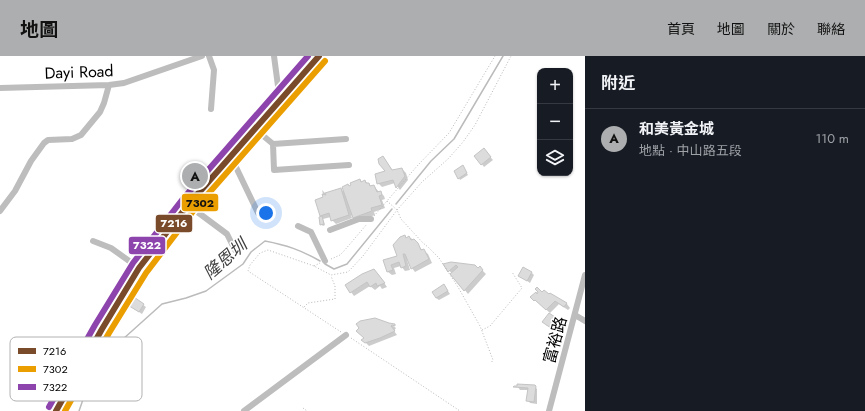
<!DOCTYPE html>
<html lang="zh-TW">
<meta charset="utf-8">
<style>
:root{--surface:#171b24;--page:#242831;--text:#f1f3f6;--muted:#9ea1a6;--line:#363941;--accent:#adaeaf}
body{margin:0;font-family:Jost,"Noto Sans TC",sans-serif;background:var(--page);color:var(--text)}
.controls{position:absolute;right:12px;top:12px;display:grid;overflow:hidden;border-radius:8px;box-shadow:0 1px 3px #0004}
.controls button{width:36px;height:36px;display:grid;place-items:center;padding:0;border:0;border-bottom:1px solid var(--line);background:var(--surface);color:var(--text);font:20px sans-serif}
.you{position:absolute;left:266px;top:157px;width:14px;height:14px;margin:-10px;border:3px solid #fff;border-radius:50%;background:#1a73e8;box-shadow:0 0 0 6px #1a73e833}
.badge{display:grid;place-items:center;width:26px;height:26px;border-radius:50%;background:var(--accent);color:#111;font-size:13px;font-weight:700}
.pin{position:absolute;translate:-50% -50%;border:2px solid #fff;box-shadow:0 1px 4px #0006}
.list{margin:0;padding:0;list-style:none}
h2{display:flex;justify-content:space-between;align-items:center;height:52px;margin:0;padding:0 16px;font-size:17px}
h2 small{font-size:13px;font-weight:400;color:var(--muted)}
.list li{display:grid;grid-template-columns:26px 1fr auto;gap:12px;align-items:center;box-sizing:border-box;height:60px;padding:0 16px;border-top:1px solid var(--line)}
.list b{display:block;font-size:15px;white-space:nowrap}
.list p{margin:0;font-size:13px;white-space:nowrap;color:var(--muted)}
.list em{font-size:13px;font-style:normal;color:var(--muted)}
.icon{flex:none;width:22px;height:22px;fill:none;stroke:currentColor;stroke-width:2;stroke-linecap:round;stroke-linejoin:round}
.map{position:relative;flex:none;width:585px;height:355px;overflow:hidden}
header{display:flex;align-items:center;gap:24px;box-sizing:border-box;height:56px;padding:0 20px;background:var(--accent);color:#111}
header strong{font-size:19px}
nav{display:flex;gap:22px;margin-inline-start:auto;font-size:14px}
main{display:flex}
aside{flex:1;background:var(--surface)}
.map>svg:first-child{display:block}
.shadow{fill:#0003}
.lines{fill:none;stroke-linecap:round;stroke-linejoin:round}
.stream{stroke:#bbb;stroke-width:1.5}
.building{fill:#dcdcdc;stroke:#c4c4c4}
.major-casing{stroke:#dbdbdb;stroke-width:9}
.path{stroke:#b8b8b8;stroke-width:1;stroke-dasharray:1 2;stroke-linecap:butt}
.minor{stroke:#bdbdbd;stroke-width:6}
.major{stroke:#bdbdbd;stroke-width:7}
.bus-1-casing{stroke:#fff;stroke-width:9}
.bus-2-casing{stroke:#fff;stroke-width:9}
.bus-3-casing{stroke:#fff;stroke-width:9}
.bus-1{stroke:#7a4b2a;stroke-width:6}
.bus-2{stroke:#eb9e00;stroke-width:6}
.bus-3{stroke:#8e44ad;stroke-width:6}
.labels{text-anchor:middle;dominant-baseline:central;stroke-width:3;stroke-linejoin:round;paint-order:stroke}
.street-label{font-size:16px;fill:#000;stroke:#fff}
.water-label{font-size:17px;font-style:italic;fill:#3f3f3f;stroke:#fff}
.key{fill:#fff;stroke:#b2b2b2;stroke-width:1}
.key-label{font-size:11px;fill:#000}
.line-badge{stroke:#fff;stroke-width:1.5}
.badge-label{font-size:11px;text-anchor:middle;font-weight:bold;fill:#fff}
.pale-badge-label{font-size:11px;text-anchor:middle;font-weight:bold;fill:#111}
</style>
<header>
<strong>地圖</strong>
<nav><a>首頁</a><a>地圖</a><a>關於</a><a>聯絡</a></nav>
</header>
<main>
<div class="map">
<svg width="585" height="355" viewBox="0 0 585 355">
<rect width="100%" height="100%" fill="#fff"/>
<!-- shadow -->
<path class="shadow" d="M484 94 493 104 484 111 476 100Z
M383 101 393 115 402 113 406 117 408 124 400 134 395 127 382 131 378 127 387 116Z
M199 110 209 120 194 137 188 132Z
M464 112 468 119 460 124 459 122Z
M360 124 362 126 365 125 372 131 374 130 379 136H380L384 140 385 143 382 144 385 152 374 156 375 159 358 165 351 159 352 162 336 168 332 164 331 161 323 163 325 169 323 170 321 168 322 161 320 159 324 142 322 134 326 138 341 133 346 138 349 131Z
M409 181 414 184 423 195H424L428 198 432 207 415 216 412 212 408 203 407 204 410 214 405 215 401 210 394 212 396 218 392 219 388 216 384 205 398 200 406 182Z
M451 207 478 213 480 212 486 218 468 238 445 209Z
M532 217 534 219 530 227 520 220Z
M378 218 387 231 382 233 380 230 375 234 370 230 354 240 351 236Z
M444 229 450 238 439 244 436 242Z
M551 238 567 248 570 252 568 254 559 248 550 257 532 241 537 239 549 240Z
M132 241 146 251 142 258 127 248Z
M557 264 560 266 554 274 546 269Z
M392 269 396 272 394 275 397 279 369 290 363 284Z
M518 329 534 330 537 333V348L530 347 528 344 529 334H520L518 331Z"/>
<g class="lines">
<!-- stream -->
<path class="stream" d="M396 148 431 105 454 83 503 0
M325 208 334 213 347 208 392 153
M79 355 93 315 103 301 162 248 186 242 206 235 243 208 251 196 265 185C286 189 301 194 320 205"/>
</g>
<!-- building -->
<path class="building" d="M484 92 491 101 481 109 474 100Z
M383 100 392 114 402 112 405 120 396 132 393 124 377 128 375 118 385 115 379 108 378 103Z
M199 109 206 115 190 135 187 132 190 129 186 126 187 123 186 122Z
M463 109 467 117 458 123 454 115Z
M360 123 361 126 365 124 366 127H369L370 130 374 129 377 136 381 135 382 139 379 140 382 149 371 152 372 155 353 162 342 131 348 128 349 130 351 129 350 127Z
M341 132 349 159 331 165 329 157 320 160 315 144 323 141 322 138 326 139 325 137Z
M322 160 324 168 320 169 319 161Z
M405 179 406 182 409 180 411 184 414 183 418 187 421 194 424 193 429 203 411 213 405 198H403L406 210 401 212 399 206 391 209 393 214 387 216 383 204 397 200 393 189 400 181Z
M451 206 475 209 478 212 480 210 483 214 464 235 450 218 458 211 456 209 448 216 443 208Z
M523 211 532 216 527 225 518 220Z
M374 213 385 227 377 230 376 227 370 231 367 226 350 237 345 229 362 218Z
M444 228 448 235 436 242 432 236Z
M537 231 542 236 544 234 549 238 550 237 567 247 564 251 555 245 546 254 535 244 534 245 530 241 536 236 537 238 538 236 535 233Z
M131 239 144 248 139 256 126 248Z
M549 257 558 263 551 272 542 266Z
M375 262 389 267 395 268V270L392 269 391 270 395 275 380 282 365 287 361 284 364 282 356 275 359 272 356 268 360 265Z
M517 328 535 329 536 330 534 346 526 345 528 332 513 331 514 330H517Z"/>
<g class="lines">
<defs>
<path id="major" d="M56 355 102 273 139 212 188 149 319 0"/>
</defs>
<!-- major casing -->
<use href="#major" class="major-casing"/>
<!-- path -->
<path class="path" d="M387 145 397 154 401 163 423 187 428 191 439 202 458 231 480 270 493 304 491 307
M374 160 418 109 449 77 495 0
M331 203 340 199 344 195 367 168
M314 210 320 207
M304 251 308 247 335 243V230L331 220
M482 274 490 270 522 232 512 216
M341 276 248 215 250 209 260 197 268 194 314 210 331 219 348 216 363 200 397 154 422 126 448 103 463 86 475 69 511 0
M351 282 460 355
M303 352 307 355"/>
<!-- minor -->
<path class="minor" d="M209 0 214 14 211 53
M274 0 280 45
M0 32 109 29 124 27 202 0
M255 73 273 88 346 83
M273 88 274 114 349 109
M230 102 234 107 258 157
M188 149 227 178 235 194
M0 155 15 135 31 105 44 87 48 84 72 83 81 79 100 56 104 47 109 29
M298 170 311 176 325 205
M330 174 359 163H371
M93 185 111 192 139 212
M575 259 585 265
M244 355 346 279
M549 355 585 219"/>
<!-- major -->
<use href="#major" class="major"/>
<defs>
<path id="bus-1" d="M56 355 102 273 139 212 188 149 319 0"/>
<path id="bus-2" d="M65 355 109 277 146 217 194 154 325 5"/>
<path id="bus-3" d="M49 351 95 269 133 207 182 144 308 0"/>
</defs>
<!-- bus-1 casing -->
<use href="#bus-1" class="bus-1-casing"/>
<!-- bus-2 casing -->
<use href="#bus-2" class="bus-2-casing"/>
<!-- bus-3 casing -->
<use href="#bus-3" class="bus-3-casing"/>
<!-- bus-1 -->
<use href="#bus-1" class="bus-1"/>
<!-- bus-2 -->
<use href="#bus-2" class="bus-2"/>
<!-- bus-3 -->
<use href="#bus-3" class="bus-3"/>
</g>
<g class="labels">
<!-- street labels -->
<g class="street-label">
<text transform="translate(79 16) rotate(-2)">Dayi Road</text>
<text transform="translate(555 284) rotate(-75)">富裕路</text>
</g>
<!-- water labels -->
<g class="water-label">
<text transform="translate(225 203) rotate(-41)">隆恩圳</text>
</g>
</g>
<!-- legend -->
<rect x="10" y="281" width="132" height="64" rx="6" class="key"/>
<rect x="18" y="292" width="18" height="6" fill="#7a4b2a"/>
<rect x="18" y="310" width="18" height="6" fill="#eb9e00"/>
<rect x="18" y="328" width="18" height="6" fill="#8e44ad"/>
<g class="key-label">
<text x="43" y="299">7216</text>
<text x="43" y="317">7302</text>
<text x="43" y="335">7322</text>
</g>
<g class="line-badge">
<rect x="181" y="137" width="38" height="19" rx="4" fill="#eb9e00"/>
<rect x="155" y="158" width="38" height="19" rx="4" fill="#7a4b2a"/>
<rect x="128" y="180" width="38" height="19" rx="4" fill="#8e44ad"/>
</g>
<g class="badge-label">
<text x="174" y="171">7216</text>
<text x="147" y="193">7322</text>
</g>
<g class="pale-badge-label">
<text x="200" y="151">7302</text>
</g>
</svg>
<div class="controls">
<button>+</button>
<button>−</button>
<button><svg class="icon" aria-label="layers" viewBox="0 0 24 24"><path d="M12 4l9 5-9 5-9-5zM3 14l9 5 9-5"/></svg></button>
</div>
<div class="you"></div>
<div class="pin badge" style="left:195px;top:120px">A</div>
</div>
<aside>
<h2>附近<small></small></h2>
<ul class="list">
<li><span class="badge">A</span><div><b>和美黃金城</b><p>地點 · 中山路五段</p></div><em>110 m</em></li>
</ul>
</aside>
</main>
